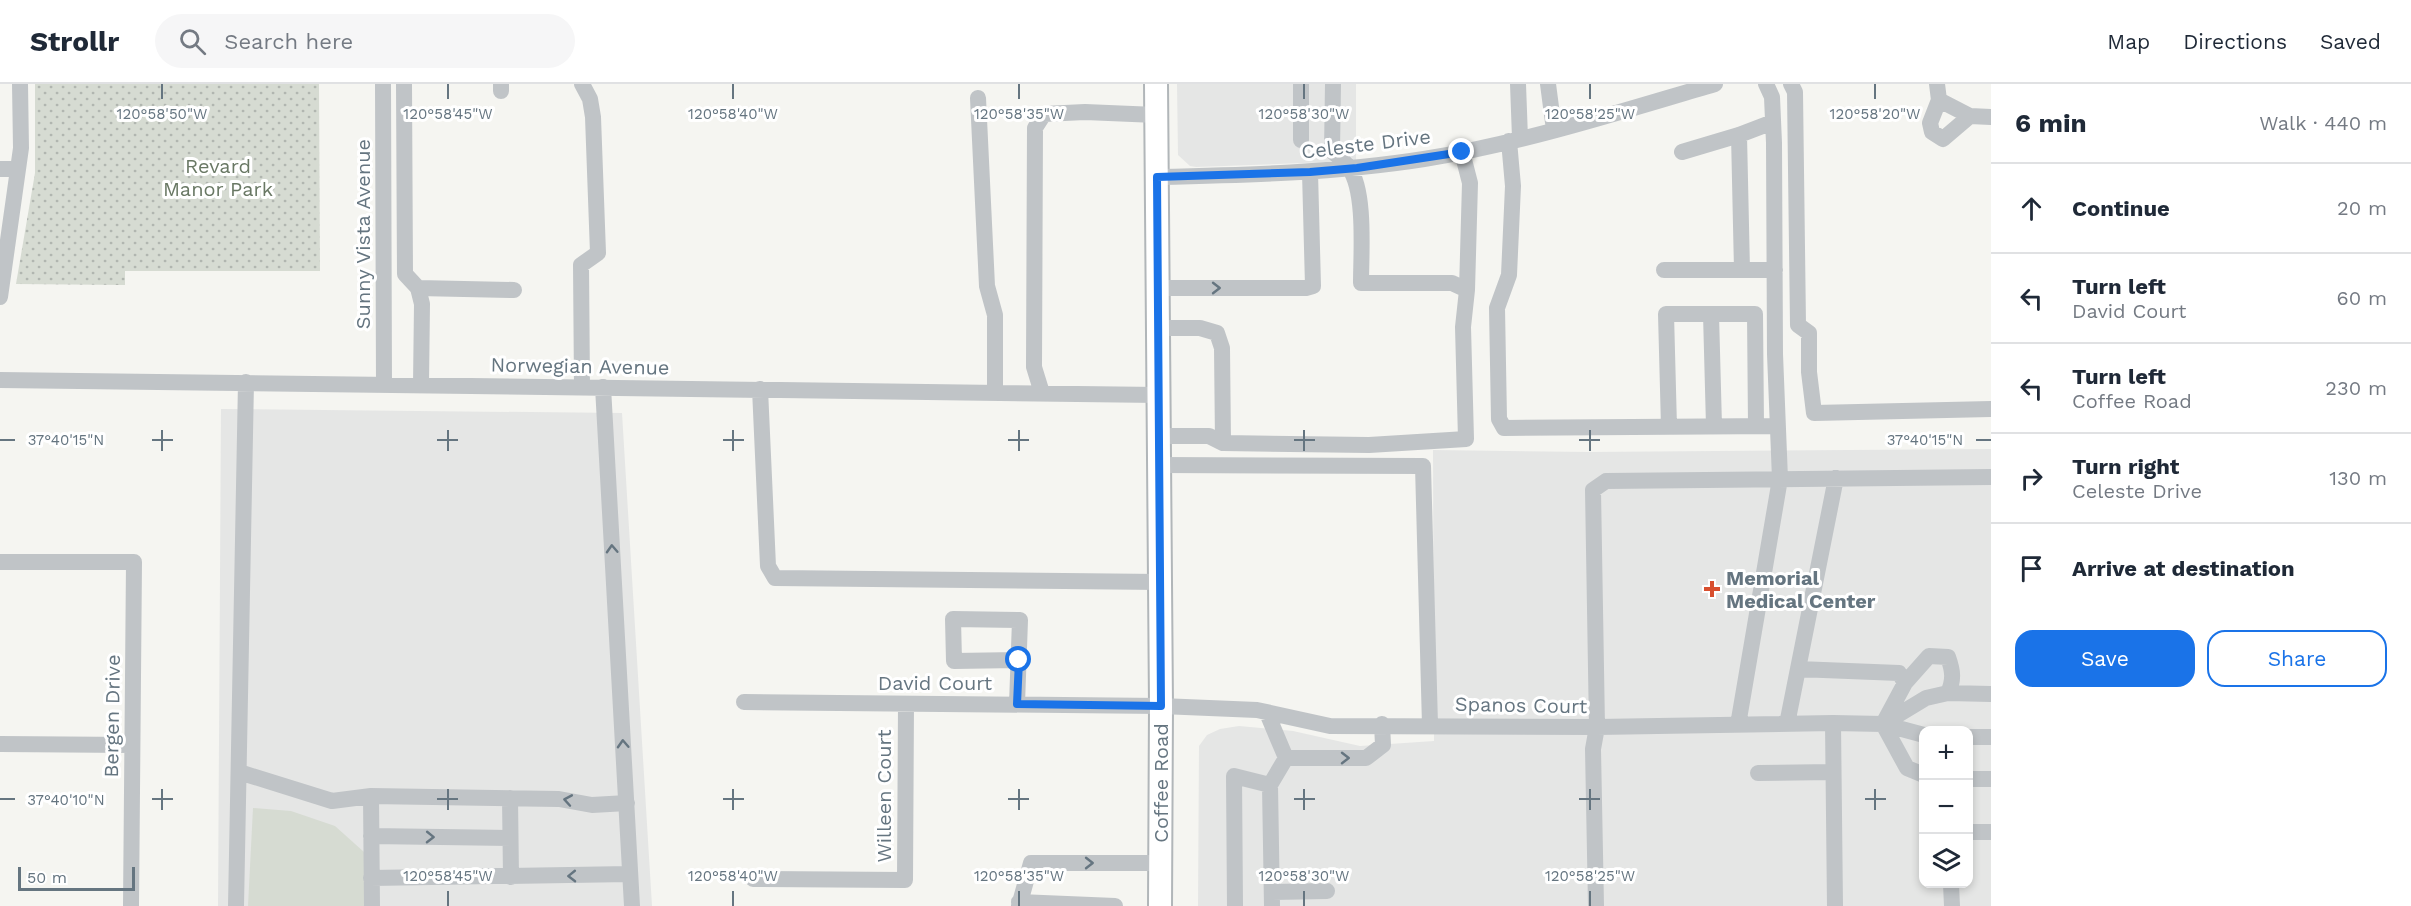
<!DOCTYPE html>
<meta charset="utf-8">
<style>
:root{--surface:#fff;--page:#f6f6f7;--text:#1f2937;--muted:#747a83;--line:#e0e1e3;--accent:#1a73e8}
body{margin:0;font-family:"Work Sans",sans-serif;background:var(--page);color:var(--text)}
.controls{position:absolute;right:18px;bottom:18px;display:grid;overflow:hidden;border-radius:12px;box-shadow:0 3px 9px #0003}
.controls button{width:54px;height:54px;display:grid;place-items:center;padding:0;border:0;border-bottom:2px solid var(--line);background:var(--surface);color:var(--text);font:30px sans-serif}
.scale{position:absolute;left:18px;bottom:15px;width:117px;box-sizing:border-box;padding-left:6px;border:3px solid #657580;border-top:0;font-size:16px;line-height:21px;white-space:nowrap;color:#657580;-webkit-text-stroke:4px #fff;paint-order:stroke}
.stop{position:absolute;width:18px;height:18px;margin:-14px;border:4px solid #1a73e8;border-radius:50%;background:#fff}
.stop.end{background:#1a73e8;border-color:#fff;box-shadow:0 2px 6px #0008}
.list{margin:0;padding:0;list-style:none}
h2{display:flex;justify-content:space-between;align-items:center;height:78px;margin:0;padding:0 24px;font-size:26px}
h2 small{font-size:20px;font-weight:400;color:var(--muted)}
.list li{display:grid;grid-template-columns:39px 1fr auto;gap:18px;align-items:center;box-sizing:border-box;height:90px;padding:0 24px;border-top:2px solid var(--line)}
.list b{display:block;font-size:22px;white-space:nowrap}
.list p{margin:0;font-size:20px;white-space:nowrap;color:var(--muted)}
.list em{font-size:20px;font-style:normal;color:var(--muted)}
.actions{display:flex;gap:12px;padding:18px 24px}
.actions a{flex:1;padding:14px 0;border:2px solid var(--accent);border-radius:18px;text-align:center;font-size:21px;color:var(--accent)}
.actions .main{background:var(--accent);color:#fff}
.icon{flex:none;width:33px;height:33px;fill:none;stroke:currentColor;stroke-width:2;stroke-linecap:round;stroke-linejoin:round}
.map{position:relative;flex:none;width:1991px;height:822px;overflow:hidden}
header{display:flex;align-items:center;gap:36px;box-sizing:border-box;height:84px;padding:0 30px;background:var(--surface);border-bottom:2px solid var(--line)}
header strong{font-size:28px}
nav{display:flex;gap:33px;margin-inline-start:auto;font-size:21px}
.search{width:420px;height:54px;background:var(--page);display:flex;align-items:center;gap:15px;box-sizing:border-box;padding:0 21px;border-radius:33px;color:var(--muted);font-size:22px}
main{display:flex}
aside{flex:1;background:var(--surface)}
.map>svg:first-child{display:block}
.built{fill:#e5e6e5;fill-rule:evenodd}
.green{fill:#d6dbd2}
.park{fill:url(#park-dots)}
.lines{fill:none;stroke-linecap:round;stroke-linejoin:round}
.major-casing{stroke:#b1b6b9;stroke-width:26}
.minor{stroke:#c0c4c7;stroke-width:16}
.major{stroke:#fff;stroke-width:22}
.oneway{stroke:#657580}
.route{stroke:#1a73e8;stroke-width:8}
.ticks{fill:none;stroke:#657580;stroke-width:2}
.poi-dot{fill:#d84f2e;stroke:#fff;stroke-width:2}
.labels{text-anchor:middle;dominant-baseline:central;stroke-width:6;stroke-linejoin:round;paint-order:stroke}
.street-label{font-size:20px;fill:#657580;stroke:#fff}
.park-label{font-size:20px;fill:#697864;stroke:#fff}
.poi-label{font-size:20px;font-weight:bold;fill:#657580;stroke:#fff;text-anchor:start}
.ticks-label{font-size:15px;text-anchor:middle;fill:#657580;stroke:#fff;stroke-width:6;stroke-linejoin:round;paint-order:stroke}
</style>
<header>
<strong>Strollr</strong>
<div class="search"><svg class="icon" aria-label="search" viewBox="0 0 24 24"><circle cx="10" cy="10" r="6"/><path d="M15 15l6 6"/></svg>Search here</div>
<nav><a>Map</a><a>Directions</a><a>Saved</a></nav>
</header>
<main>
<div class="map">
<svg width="1991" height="822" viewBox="0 0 1991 822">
<defs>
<pattern id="park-dots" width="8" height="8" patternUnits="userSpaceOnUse" patternTransform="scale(1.5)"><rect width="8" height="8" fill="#d6dbd2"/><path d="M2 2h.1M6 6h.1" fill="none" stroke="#b1b6b0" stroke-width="1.8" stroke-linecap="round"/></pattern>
</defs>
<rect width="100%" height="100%" fill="#f5f5f1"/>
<!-- built -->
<path class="built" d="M1177 0H1356V77L1196 83 1190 82 1178 71Z
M221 325 622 329 652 822H218Z
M1991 365V822H1198L1199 662 1207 651 1220 645 1239 642 1293 647 1360 662 1434 657 1433 366 1589 368ZM1924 646H1968V800H1924Z"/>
<!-- green -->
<path class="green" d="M253 724 291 727 335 742 364 768V822H248Z"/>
<!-- park -->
<path class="park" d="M35 0H319L320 187H125V201L16 200 35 89Z"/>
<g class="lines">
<defs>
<path id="major" d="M1156 0 1161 622 1160 822"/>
</defs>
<!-- major casing -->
<use href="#major" class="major-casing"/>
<!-- minor -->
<path class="minor" d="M383 0 384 300
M404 0 405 190 418 204 422 220 421 300
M501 0V7
M1301 0V56
M1333 0 1332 67C1338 72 1345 78 1349 84 1366 107 1361 170 1361 199H1452L1467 206
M1518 0 1520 54
M1548 0 1554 46
M1791 0 1795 8 1798 241 1809 249V288L1814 329 1991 325
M1937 0 1939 16 1930 39 1932 48 1943 55 1970 32
M978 14 987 202 995 231V309
M1939 16 1970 32 1991 33
M1739 51 1742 186
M1509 57 1513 102 1509 191 1497 224 1499 335 1504 344 1777 342
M1682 68 1739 51 1773 38
M0 85H18
M1157 93C1246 91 1335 89 1424 75 1523 59 1619 28 1715 0
M1664 186H1775
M418 204 514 206
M1158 204H1306L1313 202 1310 88
M0 213 21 64 20 0
M1711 230 1714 342
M1158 244H1200L1217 249 1222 264 1223 359 1209 352H1159
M0 296 1159 311
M582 303 581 181 598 169 593 33 590 15 582 0
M603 303 632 822
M760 305 768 482 775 494 1160 498
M1042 309 1034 283 1035 44 1044 30 1085 28 1156 31
M1669 343 1666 230H1755L1756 342
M1223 359 1369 361 1466 355 1463 243 1467 206 1470 99 1462 68
M1159 381 1423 382 1430 641
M0 478H134L131 822
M1798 585 1899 589 1905 599
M1948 609C1954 596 1953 587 1948 573L1929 572 1905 599 1883 640 1926 614 1948 609 1991 610
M744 618 1161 622 1257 626 1330 642 1597 643 1833 639 1883 640 1924 651
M1017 620 1020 536 953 535 954 577 1019 576
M1267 629 1286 674
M1833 639 1835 822
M1787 640 1836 394
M1883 640 1907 684 1924 691
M1738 641 1780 395 1775 270 1774 59 1772 13 1766 0
M1968 653H1991
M0 660 132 661
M1286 674H1366L1383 661 1382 640
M239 688 332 717 371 712 559 715 592 721 627 719
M1758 689 1833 688
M1968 695H1991
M371 712 372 822
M510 714 511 793
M1968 748H1991
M371 752 510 754
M371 794 630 790
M753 795 905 796 906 620
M1951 800 1952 822
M1272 808 1327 807
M1019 818 1115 822
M236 822 246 298
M1019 822 1031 779H1160
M1235 822 1234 692 1270 701
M1272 822 1270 701 1286 674
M1596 822 1593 665 1597 643 1593 406 1606 397 1991 393"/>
<!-- major -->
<use href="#major" class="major"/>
</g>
<!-- one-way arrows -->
<defs><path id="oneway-chevron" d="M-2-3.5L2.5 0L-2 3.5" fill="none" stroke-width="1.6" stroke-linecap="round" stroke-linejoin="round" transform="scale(1.5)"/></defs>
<g class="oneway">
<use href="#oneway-chevron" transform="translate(1216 204)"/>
<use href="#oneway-chevron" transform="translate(612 465) rotate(-93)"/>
<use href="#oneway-chevron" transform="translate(623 660) rotate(-93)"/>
<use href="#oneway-chevron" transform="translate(1345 674)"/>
<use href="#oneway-chevron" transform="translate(568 716) rotate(-170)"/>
<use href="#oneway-chevron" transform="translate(430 753) rotate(1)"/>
<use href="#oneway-chevron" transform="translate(1089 779)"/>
<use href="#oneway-chevron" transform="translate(572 792) rotate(179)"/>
</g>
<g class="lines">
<!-- route -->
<path class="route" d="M1019 576 1017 620 1161 622 1157 93 1310 88 1357 84 1462 68"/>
</g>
<!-- ticks -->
<path class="ticks" d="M162 0V15M448 0V15M733 0V15M1019 0V15M1304 0V15M1590 0V15M1875 0V15M162 346V367M448 346V367M733 346V367M1019 346V367M1304 346V367M1590 346V367M0 356H15M152 356H173M437 356H458M723 356H744M1008 356H1029M1294 356H1315M1579 356H1600M1976 356H1991M162 705V726M448 705V726M733 705V726M1019 705V726M1304 705V726M1590 705V726M1875 705V726M0 715H15M152 715H173M437 715H458M723 715H744M1008 715H1029M1294 715H1315M1579 715H1600M1865 715H1886M448 807V822M733 807V822M1019 807V822M1304 807V822M1590 807V822"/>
<!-- markers -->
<path class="poi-dot" d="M1709 496h6v6h6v6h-6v6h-6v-6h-6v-6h6z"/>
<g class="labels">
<!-- street labels -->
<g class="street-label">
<text transform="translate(1366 60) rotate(-7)">Celeste Drive</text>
<text transform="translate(363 150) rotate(-90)">Sunny Vista Avenue</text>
<text transform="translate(580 282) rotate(1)">Norwegian Avenue</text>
<text x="935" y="599">David Court</text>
<text transform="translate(1521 621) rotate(1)">Spanos Court</text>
<text transform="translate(112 632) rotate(-89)">Bergen Drive</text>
<text transform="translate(1161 699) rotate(-90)">Coffee Road</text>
<text transform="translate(884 712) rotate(-90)">Willeen Court</text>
</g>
<!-- park labels -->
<g class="park-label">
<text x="218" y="82">Revard<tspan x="218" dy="23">Manor Park</tspan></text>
</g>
<!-- poi labels -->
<g class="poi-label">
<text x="1726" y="494">Memorial<tspan x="1726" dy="23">Medical Center</tspan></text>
</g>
</g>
<g class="ticks-label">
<text x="162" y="35">120°58'50"W</text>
<text x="448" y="35">120°58'45"W</text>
<text x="733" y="35">120°58'40"W</text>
<text x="1019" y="35">120°58'35"W</text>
<text x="1304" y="35">120°58'30"W</text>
<text x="1590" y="35">120°58'25"W</text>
<text x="1875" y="35">120°58'20"W</text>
<text x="66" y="361">37°40'15"N</text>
<text x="1925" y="361">37°40'15"N</text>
<text x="66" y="721">37°40'10"N</text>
<text x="448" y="797">120°58'45"W</text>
<text x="733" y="797">120°58'40"W</text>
<text x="1019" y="797">120°58'35"W</text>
<text x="1304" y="797">120°58'30"W</text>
<text x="1590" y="797">120°58'25"W</text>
</g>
</svg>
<div class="controls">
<button>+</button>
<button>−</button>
<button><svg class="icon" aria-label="layers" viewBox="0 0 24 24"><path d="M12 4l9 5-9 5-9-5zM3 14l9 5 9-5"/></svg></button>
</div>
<div class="scale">50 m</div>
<div class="stop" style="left:1019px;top:576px"></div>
<div class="stop end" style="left:1462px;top:68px"></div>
</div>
<aside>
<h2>6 min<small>Walk · 440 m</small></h2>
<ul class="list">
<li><svg class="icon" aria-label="ahead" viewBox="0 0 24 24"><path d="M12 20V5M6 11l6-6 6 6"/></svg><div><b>Continue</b></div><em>20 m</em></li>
<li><svg class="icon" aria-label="left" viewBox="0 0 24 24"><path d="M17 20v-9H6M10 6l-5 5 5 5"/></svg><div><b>Turn left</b><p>David Court</p></div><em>60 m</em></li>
<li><svg class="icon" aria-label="left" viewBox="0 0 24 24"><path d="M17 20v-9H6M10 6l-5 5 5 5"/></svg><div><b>Turn left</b><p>Coffee Road</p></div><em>230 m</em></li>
<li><svg class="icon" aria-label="right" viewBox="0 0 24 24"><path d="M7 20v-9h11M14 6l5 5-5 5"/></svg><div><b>Turn right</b><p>Celeste Drive</p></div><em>130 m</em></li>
<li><svg class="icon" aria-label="arrive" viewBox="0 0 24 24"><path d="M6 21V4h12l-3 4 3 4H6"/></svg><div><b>Arrive at destination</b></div></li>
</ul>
<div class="actions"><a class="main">Save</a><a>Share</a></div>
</aside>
</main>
